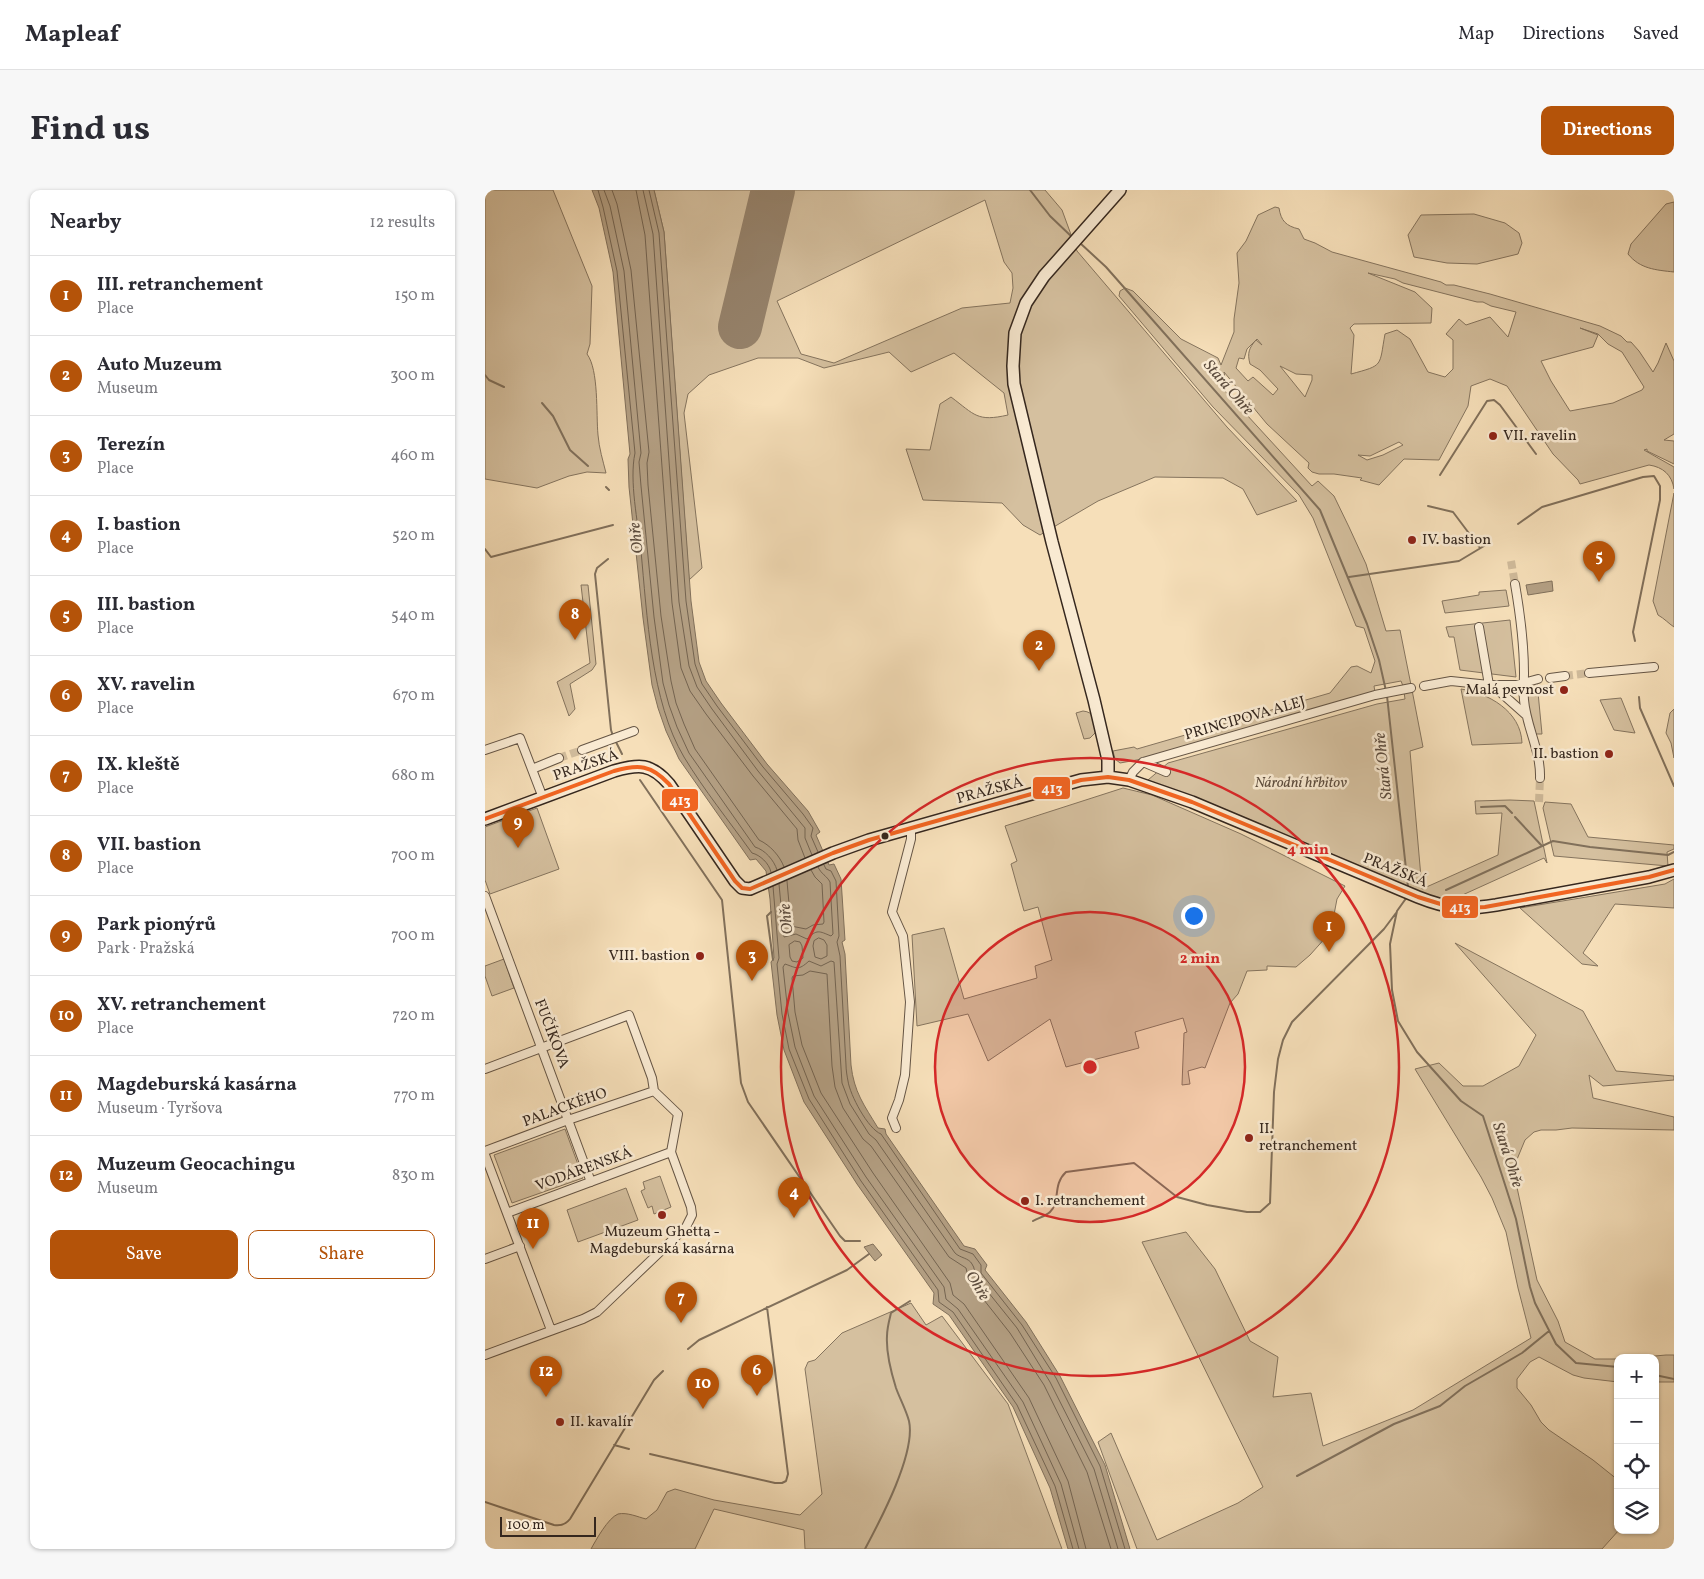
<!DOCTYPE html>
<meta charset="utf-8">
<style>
:root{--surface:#fff;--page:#f7f7f7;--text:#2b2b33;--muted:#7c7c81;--line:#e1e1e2;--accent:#b45309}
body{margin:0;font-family:Vollkorn,serif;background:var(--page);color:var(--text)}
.controls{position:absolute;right:15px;bottom:15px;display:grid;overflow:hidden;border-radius:10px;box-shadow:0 1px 4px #0004}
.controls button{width:45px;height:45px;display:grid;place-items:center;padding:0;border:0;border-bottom:1px solid var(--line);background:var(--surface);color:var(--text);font:25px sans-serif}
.scale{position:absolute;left:15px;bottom:12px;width:96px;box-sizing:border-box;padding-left:5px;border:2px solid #35271e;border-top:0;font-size:14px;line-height:18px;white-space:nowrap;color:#35271e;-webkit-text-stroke:4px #f9ead2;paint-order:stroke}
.you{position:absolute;left:708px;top:725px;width:18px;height:18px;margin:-12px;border:4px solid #fff;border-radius:50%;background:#1a73e8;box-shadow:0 0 0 8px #1a73e833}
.badge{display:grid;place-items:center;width:32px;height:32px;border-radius:50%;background:var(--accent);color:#fff;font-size:16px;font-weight:700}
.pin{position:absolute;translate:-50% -41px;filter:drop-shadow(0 1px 2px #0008)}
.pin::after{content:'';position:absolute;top:26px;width:18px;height:15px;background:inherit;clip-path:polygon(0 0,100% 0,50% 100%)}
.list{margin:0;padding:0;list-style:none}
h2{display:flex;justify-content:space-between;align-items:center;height:65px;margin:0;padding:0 20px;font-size:21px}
h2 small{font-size:16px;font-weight:400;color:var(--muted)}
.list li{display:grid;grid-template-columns:32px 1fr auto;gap:15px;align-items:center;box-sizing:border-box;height:80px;padding:0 20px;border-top:1px solid var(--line)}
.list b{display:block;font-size:19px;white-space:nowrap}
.list p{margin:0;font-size:16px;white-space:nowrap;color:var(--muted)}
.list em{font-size:16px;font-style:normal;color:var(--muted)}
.actions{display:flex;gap:10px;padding:15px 20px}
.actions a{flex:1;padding:11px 0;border:1px solid var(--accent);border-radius:10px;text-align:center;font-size:18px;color:var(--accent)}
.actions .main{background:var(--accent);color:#fff}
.icon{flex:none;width:28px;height:28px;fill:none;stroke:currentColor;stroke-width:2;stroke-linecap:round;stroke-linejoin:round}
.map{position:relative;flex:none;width:1189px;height:1359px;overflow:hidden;border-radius:10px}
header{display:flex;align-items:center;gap:30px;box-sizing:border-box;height:70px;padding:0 25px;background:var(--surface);border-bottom:1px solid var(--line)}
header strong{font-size:24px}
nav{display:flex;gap:28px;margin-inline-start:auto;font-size:18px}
.intro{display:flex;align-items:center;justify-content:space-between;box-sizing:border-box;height:120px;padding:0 30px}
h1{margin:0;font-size:35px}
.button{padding:12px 22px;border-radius:10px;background:var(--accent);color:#fff;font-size:18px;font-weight:700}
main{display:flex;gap:30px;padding:0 30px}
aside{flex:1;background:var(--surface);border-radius:10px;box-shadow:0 1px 4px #0004}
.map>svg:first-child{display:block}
.green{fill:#d5c09f;stroke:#85745e;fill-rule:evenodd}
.water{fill:#b4a084;stroke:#81705b}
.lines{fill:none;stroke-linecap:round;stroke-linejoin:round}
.shore{stroke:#746451;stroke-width:1}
.stream{stroke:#81705b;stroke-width:2}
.runway{stroke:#96836c;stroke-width:44}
.street-tunnel{stroke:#cfba9a;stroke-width:8;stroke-dasharray:8 4;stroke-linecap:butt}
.street-casing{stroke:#655545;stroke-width:10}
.secondary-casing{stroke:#35271e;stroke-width:14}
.street{stroke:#f9ead2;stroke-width:8}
.secondary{stroke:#f9ead2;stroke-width:11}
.bus-1-casing{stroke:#f9ead2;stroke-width:8}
.bus-1{stroke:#f26522;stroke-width:4}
.ring{fill:none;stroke:#d62828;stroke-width:2.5}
.poi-dot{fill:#8f2418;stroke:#f9ead2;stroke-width:2}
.bus-dot{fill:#35271e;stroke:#f9ead2;stroke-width:2}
.labels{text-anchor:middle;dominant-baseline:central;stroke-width:5;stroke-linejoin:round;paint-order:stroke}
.poi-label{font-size:15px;fill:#35271e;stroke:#f9ead2;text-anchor:start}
.street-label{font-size:15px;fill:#35271e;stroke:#f9ead2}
.park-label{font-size:15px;font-style:italic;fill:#5d4d3e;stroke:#f9ead2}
.water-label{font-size:16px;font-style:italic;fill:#5b4b3d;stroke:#f9ead2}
.centre{fill:#d62828;stroke:#f9ead2;stroke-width:2.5}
.ring-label{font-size:15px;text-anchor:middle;font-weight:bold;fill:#d62828;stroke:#f9ead2;stroke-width:5;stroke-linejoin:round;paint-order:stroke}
.line-badge{stroke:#f9ead2;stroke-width:2}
.badge-label{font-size:14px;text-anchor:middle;font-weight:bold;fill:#fff}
</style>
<header>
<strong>Mapleaf</strong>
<nav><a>Map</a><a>Directions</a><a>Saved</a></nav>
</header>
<div class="intro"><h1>Find us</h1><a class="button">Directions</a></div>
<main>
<aside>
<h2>Nearby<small>12 results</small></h2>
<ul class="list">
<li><span class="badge">1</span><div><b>III. retranchement</b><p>Place</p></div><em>150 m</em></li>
<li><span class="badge">2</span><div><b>Auto Muzeum</b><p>Museum</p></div><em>300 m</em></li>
<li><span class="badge">3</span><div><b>Terezín</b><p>Place</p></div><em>460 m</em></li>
<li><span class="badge">4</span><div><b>I. bastion</b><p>Place</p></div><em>520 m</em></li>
<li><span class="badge">5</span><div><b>III. bastion</b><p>Place</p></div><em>540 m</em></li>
<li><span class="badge">6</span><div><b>XV. ravelin</b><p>Place</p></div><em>670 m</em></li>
<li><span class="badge">7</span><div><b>IX. kleště</b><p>Place</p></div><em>680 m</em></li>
<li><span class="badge">8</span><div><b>VII. bastion</b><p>Place</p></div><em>700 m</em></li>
<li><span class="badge">9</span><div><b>Park pionýrů</b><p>Park · Pražská</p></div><em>700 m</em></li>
<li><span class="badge">10</span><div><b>XV. retranchement</b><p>Place</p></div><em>720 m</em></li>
<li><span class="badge">11</span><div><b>Magdeburská kasárna</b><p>Museum · Tyršova</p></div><em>770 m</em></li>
<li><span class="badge">12</span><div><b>Muzeum Geocachingu</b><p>Museum</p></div><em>830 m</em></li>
</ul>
<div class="actions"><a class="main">Save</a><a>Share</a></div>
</aside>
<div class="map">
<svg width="1189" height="1359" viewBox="0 0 1189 1359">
<rect width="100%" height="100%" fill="#f6dfb9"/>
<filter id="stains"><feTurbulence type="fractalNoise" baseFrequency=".004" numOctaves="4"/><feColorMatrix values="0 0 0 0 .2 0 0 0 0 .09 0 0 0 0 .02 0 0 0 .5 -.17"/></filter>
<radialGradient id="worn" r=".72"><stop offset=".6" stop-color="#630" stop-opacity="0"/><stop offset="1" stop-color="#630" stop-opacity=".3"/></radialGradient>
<!-- green -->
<path class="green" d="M0 0H68L107 96 105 154 102 164C114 180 111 224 113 245 114 258 118 271 121 283L102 282 84 286 52 298 0 289Z
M169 0H560L577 20 592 61 742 237 812 311 772 325 758 299 738 288 670 287 613 311 555 345 538 335 517 313 438 310 421 259 445 260 455 214 466 207C490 225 492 232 523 225L519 203 469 163 426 182 404 162 339 178 313 168H273L224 185 203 204 199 223 217 378 204 390 179 42ZM500 10 519 72 527 83 528 98 525 113 477 118 349 173 316 164 292 111Z
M1189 12V82C1171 80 1155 79 1143 64L1146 54 1181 14Z
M790 17 794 18C796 31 801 36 814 39L819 49 830 53 847 62 956 92 961 95H969L1005 104 1115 136 1136 146 1142 152H1146L1154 161 1168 182 1173 173 1181 153 1189 171V244L1179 250 1189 251V274L1162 261V259L1159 260 1189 277V299C1187 285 1178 277 1164 275L1095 294 1093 290 1068 264 1022 196 1005 189 986 196 983 216 954 270 919 269 894 295 875 290 877 288 849 284H834L827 282 823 278 824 273 782 234 739 182 740 188 739 200 827 296 833 291 849 306 864 337 881 374 901 441 915 440 926 495 918 496 916 491 889 496 890 502 657 569 635 573 630 569 628 561 649 557 652 559 845 503 866 477 872 476 886 483 890 471 879 438 871 436 828 328 814 305 728 217 634 106 635 101 640 98 648 101 696 149 733 168 736 175 749 142V129L754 93 752 63 761 51 773 25ZM883 83 910 89 918 93 992 112H998L1006 116 1031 122 1023 147 1005 127 981 135 974 129 961 144 968 150V179L960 187 943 182 925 149 912 140 900 144C894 177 899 175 866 184L869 145 865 138 869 134 946 133 947 118 930 102ZM1095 138 1113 144 1123 154 1137 162 1159 197 1157 200 1128 213 1085 221 1066 191 1056 171 1108 157 1113 145ZM772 149 777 155 771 150C764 158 762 163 765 174L775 180 793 199 788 205 768 187 763 191 751 178 754 168 759 169 762 159ZM795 176 811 184 827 185V190L820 207ZM914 252 918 255 898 265 882 270 873 265 885 266Z
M989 24 1020 33 1034 43 1037 53 1033 64 992 74 962 73 929 67 923 45 936 25Z
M1189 303V437C1183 433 1180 429 1173 425L1168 411Z
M96 395H103L111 474 107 480 85 494 90 519 84 526 72 492 105 473Z
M1021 400 1024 416 960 423 957 411 994 405V402Z
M1025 430 1031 487 975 480 969 447H964L961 437Z
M1052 492 1057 544H1050L1043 524 1041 495Z
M976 499C1003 503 1036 521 1037 553L987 555Z
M927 500 938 557 925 561 937 699 1013 665 1017 623 991 624 990 611 1025 610 1049 611 1062 673 1059 668 962 712 933 702 663 590 683 573 892 514 920 509 919 502Z
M1136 508 1150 543 1129 540 1115 510Z
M1189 519V568L1186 553 1181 543 1185 523Z
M598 521C610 522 609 531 611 542L605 548 599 549 591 523Z
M638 598 667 605 756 644 860 696 852 709 847 735 842 746 825 765 811 777 782 776V780L762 781 753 804 745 813 720 878 717 877 703 881 705 894 697 895 699 843 702 842 698 828 650 842 654 858 581 877 565 829 503 871 483 824 432 836 427 745 459 738 479 809 552 788 550 776 567 770 553 717 539 721 526 674 532 671 520 636Z
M1060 612 1086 614 1103 647 1189 655V659L1182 662 1183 676 1069 666 1058 618Z
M52 618 74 679 5 704 0 690V637Z
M1189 689V718L1130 714 1098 763 1113 776 1097 774 1035 718 1180 694Z
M970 753 1098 821 1131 881 1189 886V890L1118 896 1104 885 1108 908 1189 927V940L1087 938 1071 940H1056L1049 942 1040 950 1028 979 1052 1090 1073 1131 1080 1152 1110 1169H1133V1192L1099 1188 1088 1185 1054 1167 1045 1172 1032 1189V1198L1046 1215 1056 1232 1064 1240 1108 1270 1133 1290 1134 1340 1117 1359H652L613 1252 626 1243 672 1350 753 1313 778 1297 657 1052 701 1042 730 1079 765 1151 793 1167 788 1207 826 1203 838 1256 928 1220 1046 1148 1033 1098 1021 1042 1007 1008 996 987 930 879 954 873 978 896H998L1034 876 1051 845Z
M19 769 29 798 7 806 0 786V776Z
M80 939 98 988 27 1013 9 965Z
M175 986 186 1017 169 1024 167 1016 163 1018 156 1001 160 999 158 992Z
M141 998 153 1030 93 1052 82 1020Z
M426 1113 441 1135 457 1126 523 1214 577 1359H320L319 1340 229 1319 210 1359H106C111 1350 123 1328 133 1324 142 1322 153 1327 161 1329L172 1320 182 1302 190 1299 229 1310 315 1325 337 1304 320 1179 323 1172 330 1170 357 1143Z
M1181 1165H1189V1192H1170V1168H1148Z"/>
<!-- water -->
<path class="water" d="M107 0H169L179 42 206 411 214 472 221 491 236 513 282 574 323 621 335 642 331 645 344 675 349 674 356 689 360 750 357 752 360 764 366 875C369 902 379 915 393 938L400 939 401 944 479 1056 490 1059 502 1075 500 1080 541 1132 575 1186 620 1275 645 1359H583L565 1298 528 1217 464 1125 448 1114 449 1103 372 994 319 912 299 860 292 825 286 772 289 768 285 709 281 681 271 669 265 670 194 569 181 541 173 518 167 495 158 428 144 297 143 269 145 264 128 82 114 18Z
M1067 391 1068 401 1043 405 1041 395Z
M388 1054 397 1065 390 1071 379 1057Z"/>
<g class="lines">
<!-- shore -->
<path class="shore" d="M113 0 118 17 132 81 150 263C144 291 153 332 156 361 162 424 166 512 199 567 219 600 244 631 267 663 275 665 284 673 286 682
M119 0 125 16 139 81 156 263 154 272 156 296 169 427 178 493 184 515 192 537 204 563 270 657C280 660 289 670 292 680
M127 0 132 14 146 80 164 262 162 273 163 295 176 426 186 491 191 513 199 534 210 559 274 650C285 655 295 666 299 677
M151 0 160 45 187 413 196 478 205 501 221 524 268 586 312 639 313 650 320 668
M158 0 168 44 194 412 204 476 212 497 227 519 273 581 320 638V648L327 665
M164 0 174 43 201 411 210 474 217 494 232 516 278 577 318 624 328 638 326 646 333 662
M339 675 341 679 346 681 351 691 354 746 352 752 355 766 361 875C361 880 362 886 363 891 365 905 383 939 396 944L475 1059 488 1064 496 1075V1083L537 1135 571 1188 615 1276 640 1359
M302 691 306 736 321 739 328 735 338 734 339 732 337 694 330 687 326 680
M294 694 299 747 311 744 322 749C332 739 334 741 346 746L348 744 345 692C342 686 336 684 333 677
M288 696 294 768 292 774 297 824 304 859 324 909 376 991 453 1100 454 1112 468 1122 532 1215 570 1296 588 1359
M334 748 339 750 342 755V766L336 769 330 767 328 756 329 751Z
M310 751 315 752 317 756 318 768 312 772 307 771 305 767 304 755Z
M594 1359 576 1294 538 1212 473 1119 461 1109 459 1097 381 987 329 906 310 857 303 823 298 777 300 774C312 778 313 781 324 771L336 776 346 771 349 772 357 893 365 914 384 944 391 950 470 1063C475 1068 484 1068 487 1074 490 1078 489 1082 491 1087L532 1138 565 1192 609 1279 633 1359
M601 1359 583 1291 544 1208 479 1114 468 1105 465 1093 388 983 336 903 317 855 310 822 307 788 308 786 318 785 325 781 342 784 347 876 350 897 358 918 378 949 386 956 464 1067 481 1078 484 1091 525 1143 559 1195 602 1282 626 1359"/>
<!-- stream -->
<path class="stream" d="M545 0 565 26 587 47
M595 53 621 77 835 320 882 434 894 470 901 501
M0 185 4 190 19 197
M57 213 68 226 85 260 103 276
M955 285 1002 211 1009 210 1015 215 1051 264
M121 297 124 300
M943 316 968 322 995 358
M1033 334 1057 317 1158 287 1169 286 1175 296V310L1148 442 1150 451
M0 359 6 367 128 335
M123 369 112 378 110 384 126 540 128 546
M864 387 974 371 1004 353
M902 506 923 697
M1154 507 1155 518 1189 596
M130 550 137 564
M155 590 237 710 256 893 263 912 355 1046 360 1051H375
M996 617 1020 616 1027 623
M1030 627 1057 656
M961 700 1068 651 1105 657 1183 665 1189 662
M922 707 912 721 905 754 907 800 913 831 932 862 976 911 998 926 1031 1029 1045 1097 1050 1113 1071 1154 1091 1173 1133 1177
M286 722 282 726 288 770
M548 1031C553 1028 561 1026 565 1022 576 1011 567 995 581 982L649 973 692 1007 722 1015 762 1022H775L785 1013 789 902 793 869 798 850 807 832 899 739 911 723
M203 1159 214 1150 362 1080 384 1064
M1170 1185 1189 1189
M129 1255 144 1259
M165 1264 290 1293H297L301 1291 303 1284 282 1117
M812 1286 909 1234 955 1216 980 1196 1037 1163 1064 1141
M0 1312 69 1335C75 1336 81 1334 85 1329L169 1190 178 1181
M380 1359C396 1329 431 1263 424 1231 421 1220 415 1209 411 1198 406 1182 401 1162 402 1146 402 1138 404 1131 406 1123L425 1111"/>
<!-- runway -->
<path class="runway" d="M255 137 288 0"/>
<!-- street-tunnel -->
<path class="street-tunnel" d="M1026 371 1030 394
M1080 486 1104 483
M74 568 97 560
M1054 612 1055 588"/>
<defs>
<path id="street" d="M1030 394C1035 423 1039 454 1039 483 1039 492 1038 500 1039 510 1041 536 1056 561 1055 588
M994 437 1004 495 1014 501 1041 525
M1104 483 1169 477
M1065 488 1080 486
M939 496 966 491 1004 495H1031L1053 489
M0 560 35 548 58 608
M97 560 149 541
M658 572 681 582
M47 579 74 568
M644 590 648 582 658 572 890 505 926 498
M0 706 106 992
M0 879 144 825 167 888 169 901 193 924 186 962 206 1017 207 1025 201 1037 112 1122 98 1129 0 1165
M411 938 407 928 414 910 420 885 425 812 418 746 407 722 426 649V638
M0 961 83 930 169 901
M0 965 66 1140
M22 1023 186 962
M0 1069 35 1056"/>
<path id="secondary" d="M623 587V570L609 510 567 352 529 194 528 176 530 143 541 113 559 86 635 0
M0 629 129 581C154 574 166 573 184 594L250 691 257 698 265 699 348 663 384 650 596 590 623 587 644 590 707 612 933 707C963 719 979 720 1011 715L1164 687 1189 680"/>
</defs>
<!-- street casing -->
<use href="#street" class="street-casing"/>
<!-- secondary casing -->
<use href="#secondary" class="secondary-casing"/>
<!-- street -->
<use href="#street" class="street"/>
<!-- secondary -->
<use href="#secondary" class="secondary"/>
<defs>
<path id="bus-1" d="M0 629 129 581C154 574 166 575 184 594L250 691 257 698 265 699 348 663 384 650 596 590 623 587 644 590 707 612 933 707 962 716 980 718 1000 717 1164 687 1189 680"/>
</defs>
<!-- bus-1 casing -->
<use href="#bus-1" class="bus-1-casing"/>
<!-- bus-1 -->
<use href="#bus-1" class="bus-1"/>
</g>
<!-- distance rings -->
<circle cx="605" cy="877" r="155" fill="#d62828" fill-opacity=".12"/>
<g class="ring">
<circle cx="605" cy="877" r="155"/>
<circle cx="605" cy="877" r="309"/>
</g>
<!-- markers -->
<g class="poi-dot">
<circle cx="1008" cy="246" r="5"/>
<circle cx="927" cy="350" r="5"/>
<circle cx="1079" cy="500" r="5"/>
<circle cx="1124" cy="564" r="5"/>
<circle cx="215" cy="766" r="5"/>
<circle cx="764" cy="948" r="5"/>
<circle cx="540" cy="1011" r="5"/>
<circle cx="177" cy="1025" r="5"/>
<circle cx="75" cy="1232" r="5"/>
</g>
<circle class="bus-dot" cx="400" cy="646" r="4.5"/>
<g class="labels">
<!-- poi labels -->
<g class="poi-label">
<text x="1018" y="246">VII. ravelin</text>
<text x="937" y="350">IV. bastion</text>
<text x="1069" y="500" text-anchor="end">Malá pevnost</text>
<text x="1114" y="564" text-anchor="end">II. bastion</text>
<text x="205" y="766" text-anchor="end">VIII. bastion</text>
<text x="774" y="939">II.<tspan x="774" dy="17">retranchement</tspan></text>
<text x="550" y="1011">I. retranchement</text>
<text x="177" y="1042" text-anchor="middle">Muzeum Ghetta -<tspan x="177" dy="17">Magdeburská kasárna</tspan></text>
<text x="85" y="1232">II. kavalír</text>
</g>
<!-- street labels -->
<g class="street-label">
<text transform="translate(760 529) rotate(-16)">PRINCIPOVA ALEJ</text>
<text transform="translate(101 576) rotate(-19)">PRAŽSKÁ</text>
<text transform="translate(505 601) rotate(-15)">PRAŽSKÁ</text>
<text transform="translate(910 681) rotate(22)">PRAŽSKÁ</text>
<text transform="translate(66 844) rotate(69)">FUČÍKOVA</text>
<text transform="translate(80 918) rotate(-20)">PALACKÉHO</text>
<text transform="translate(99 980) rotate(-20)">VODÁRENSKÁ</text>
</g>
<!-- park labels -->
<g class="park-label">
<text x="816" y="593">Národní hřbitov</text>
</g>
<!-- water labels -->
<g class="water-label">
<text transform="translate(743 198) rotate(49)">Stará Ohře</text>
<text transform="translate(152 348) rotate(-97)">Ohře</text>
<text transform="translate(899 576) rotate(-96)">Stará Ohře</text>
<text transform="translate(302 729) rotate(-96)">Ohře</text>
<text transform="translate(1022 965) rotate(72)">Stará Ohře</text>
<text transform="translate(492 1096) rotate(59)">Ohře</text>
</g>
</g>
<circle cx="605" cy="877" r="8" class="centre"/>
<g class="ring-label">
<text x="823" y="664">4 min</text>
<text x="715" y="773">2 min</text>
</g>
<g class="line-badge">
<rect x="547" y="586" width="39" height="24" rx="5" fill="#f26522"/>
<rect x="176" y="598" width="38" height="24" rx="5" fill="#f26522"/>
<rect x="956" y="705" width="38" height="24" rx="5" fill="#f26522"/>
</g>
<g class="badge-label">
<text x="567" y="603">413</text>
<text x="195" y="615">413</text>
<text x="975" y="722">413</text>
</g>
<rect width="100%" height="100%" filter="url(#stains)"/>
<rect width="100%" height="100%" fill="url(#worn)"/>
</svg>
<div class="controls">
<button>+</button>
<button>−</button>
<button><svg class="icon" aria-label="locate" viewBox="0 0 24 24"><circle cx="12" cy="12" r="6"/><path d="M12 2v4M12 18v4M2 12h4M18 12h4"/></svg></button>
<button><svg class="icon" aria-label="layers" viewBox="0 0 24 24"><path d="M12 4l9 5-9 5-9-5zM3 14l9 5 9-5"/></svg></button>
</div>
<div class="scale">100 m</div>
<div class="you"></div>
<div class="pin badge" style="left:844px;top:762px">1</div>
<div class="pin badge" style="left:554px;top:481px">2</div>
<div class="pin badge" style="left:267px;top:791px">3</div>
<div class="pin badge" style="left:309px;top:1028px">4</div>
<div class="pin badge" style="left:1114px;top:392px">5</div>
<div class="pin badge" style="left:272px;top:1206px">6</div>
<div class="pin badge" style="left:196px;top:1133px">7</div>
<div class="pin badge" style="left:90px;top:450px">8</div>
<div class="pin badge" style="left:33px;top:658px">9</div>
<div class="pin badge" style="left:218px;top:1219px">10</div>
<div class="pin badge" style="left:48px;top:1059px">11</div>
<div class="pin badge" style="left:61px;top:1207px">12</div>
</div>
</main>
